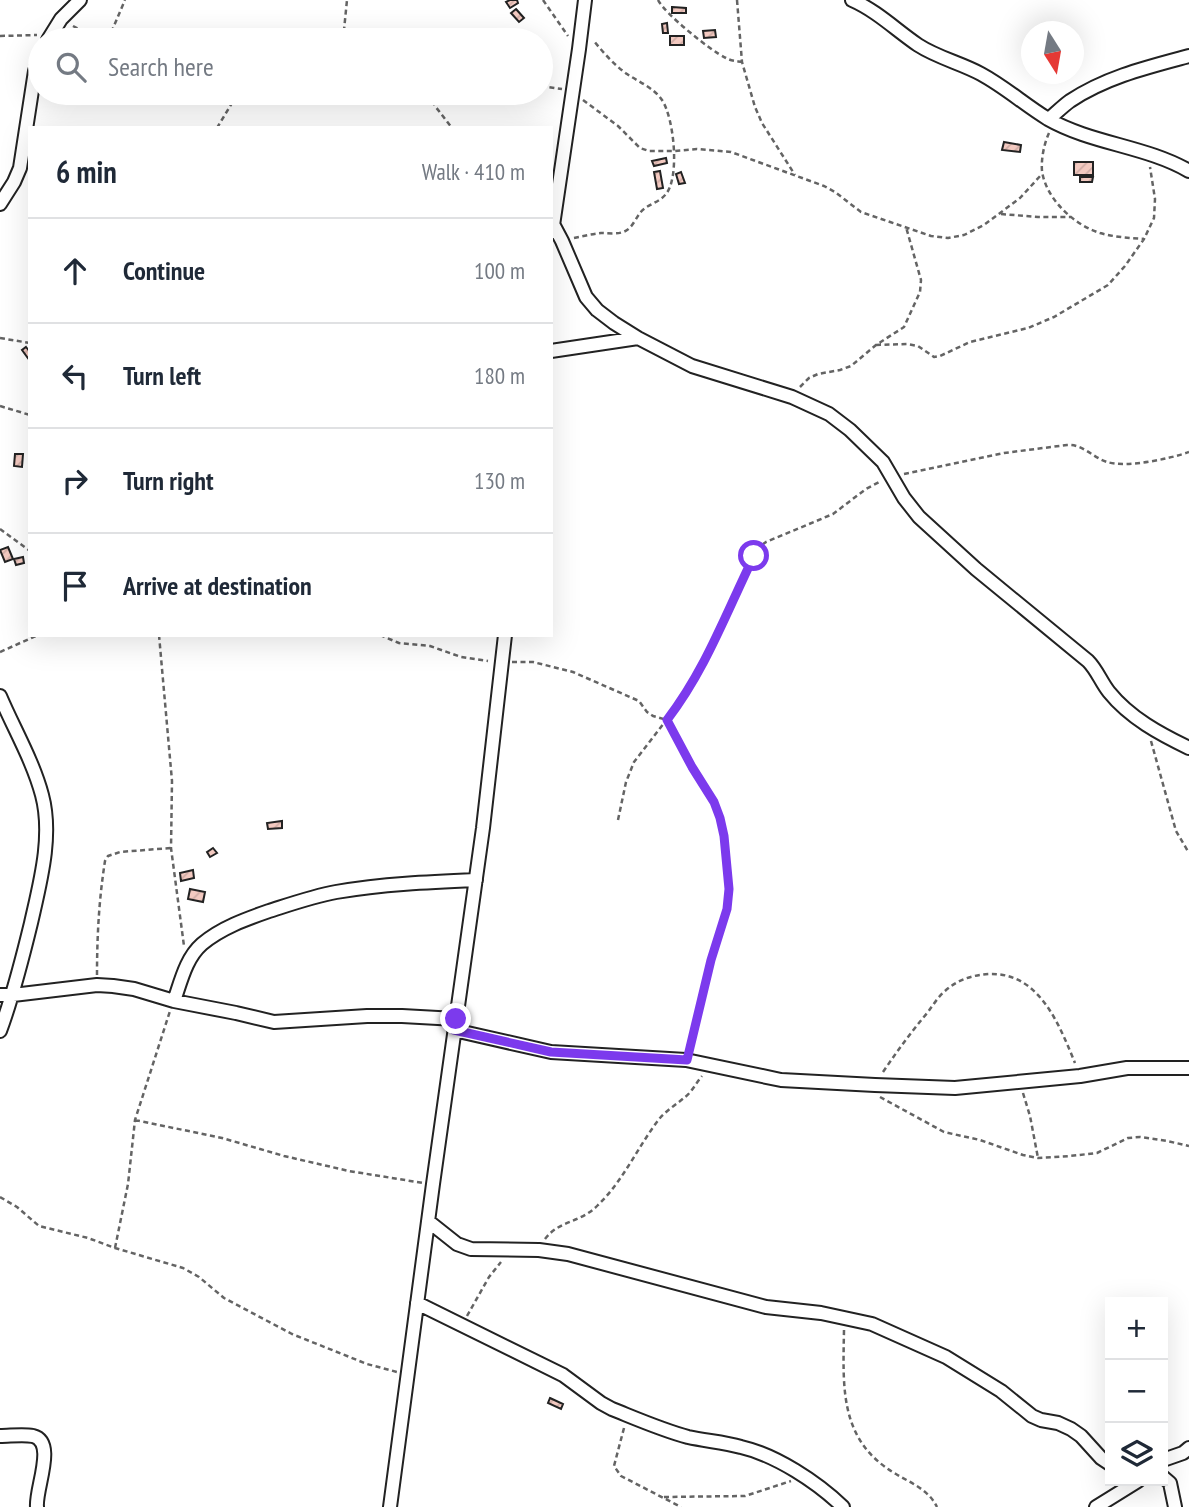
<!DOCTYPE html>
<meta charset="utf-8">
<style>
:root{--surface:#fff;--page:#f2f2f3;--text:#1f2937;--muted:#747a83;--line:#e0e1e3}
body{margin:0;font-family:"PT Sans Narrow",sans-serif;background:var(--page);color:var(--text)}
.controls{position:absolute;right:21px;bottom:21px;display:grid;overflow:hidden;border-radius:0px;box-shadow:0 7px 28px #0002}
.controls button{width:63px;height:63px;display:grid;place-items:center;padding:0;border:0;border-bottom:2px solid var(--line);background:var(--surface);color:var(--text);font:35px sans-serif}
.compass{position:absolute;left:1021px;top:21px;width:63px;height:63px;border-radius:50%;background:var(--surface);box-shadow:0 7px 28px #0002;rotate:169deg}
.stop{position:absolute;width:21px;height:21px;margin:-16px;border:5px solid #7c3aed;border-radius:50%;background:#fff}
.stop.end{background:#7c3aed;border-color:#fff;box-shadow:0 2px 7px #0008}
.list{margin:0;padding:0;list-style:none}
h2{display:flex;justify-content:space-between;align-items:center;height:91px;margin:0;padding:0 28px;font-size:30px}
h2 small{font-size:23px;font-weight:400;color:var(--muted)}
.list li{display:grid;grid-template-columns:46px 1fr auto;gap:21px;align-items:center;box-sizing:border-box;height:105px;padding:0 28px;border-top:2px solid var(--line)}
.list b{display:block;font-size:26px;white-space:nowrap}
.list em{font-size:23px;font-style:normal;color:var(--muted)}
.icon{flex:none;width:38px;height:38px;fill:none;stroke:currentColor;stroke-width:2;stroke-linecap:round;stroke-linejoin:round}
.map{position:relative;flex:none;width:1189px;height:1507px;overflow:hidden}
.search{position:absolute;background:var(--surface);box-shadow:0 7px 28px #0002;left:28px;top:28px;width:525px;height:77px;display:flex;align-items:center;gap:18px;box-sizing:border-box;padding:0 24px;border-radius:38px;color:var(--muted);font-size:26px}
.panel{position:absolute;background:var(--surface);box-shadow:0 7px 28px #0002;left:28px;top:126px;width:525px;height:511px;border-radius:0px}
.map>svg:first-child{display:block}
.building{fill:url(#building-hatch);stroke:#222;stroke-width:2}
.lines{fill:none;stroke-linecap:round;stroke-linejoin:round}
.street-casing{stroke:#222;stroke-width:16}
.path{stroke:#646464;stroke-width:2.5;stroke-dasharray:5 3.5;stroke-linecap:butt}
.street{stroke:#fff;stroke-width:12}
.route{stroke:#7c3aed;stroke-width:9}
</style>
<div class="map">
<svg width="1189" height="1507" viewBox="0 0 1189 1507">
<defs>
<pattern id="building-hatch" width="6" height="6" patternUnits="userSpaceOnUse" patternTransform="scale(1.75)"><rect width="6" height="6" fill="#f3c9c0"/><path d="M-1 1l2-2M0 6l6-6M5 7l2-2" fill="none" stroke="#d0aca5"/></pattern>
</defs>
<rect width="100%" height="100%" fill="#fff"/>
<!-- building -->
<path class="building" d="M510 0H517L518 3 510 8 506 2Z
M672 7 686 8V13H672Z
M516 9 524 18 519 22 511 13Z
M667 23 668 33H663L662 24Z
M715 30 716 37 704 38 703 31Z
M670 36H684V45H670Z
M1004 142 1021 145 1020 152 1002 150Z
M666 158 667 163 654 166 652 161Z
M1074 162H1093V175H1074Z
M660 171 663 188 657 189 654 172Z
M681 172 685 183 679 184 676 174Z
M1080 177H1093L1092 182H1080Z
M26 347 30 352V361L22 350Z
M15 454H23L22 467 14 466Z
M8 547 13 559 5 562 0 550Z
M23 557 24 563 16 565 14 559Z
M282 821V828L268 829 267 823Z
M213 848 217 853 210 857 207 852Z
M193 870 194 878 181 881 180 873Z
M190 889 205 892 203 902 188 899Z
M550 1398 563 1404 561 1409 548 1403Z"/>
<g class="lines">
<defs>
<path id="street" d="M852 0C877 11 896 30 918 45 938 58 961 63 981 74 1005 87 1025 105 1048 119 1092 144 1146 146 1189 171
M48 40 61 19 80 0
M1049 119C1056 113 1063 106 1070 101 1106 77 1148 67 1189 56
M0 204 14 182 20 168 35 71 40 56
M553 224 562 241 586 297 597 310 614 323 638 338 692 366 792 397 829 414 850 430 883 462 904 498 919 517 976 569 1088 661C1097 670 1101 682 1109 692 1130 718 1160 734 1189 748
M552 232 579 49 585 0
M551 351 638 338
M0 696C14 729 33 761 42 795 53 836 40 883 31 923 22 960 13 996 0 1031
M0 995H13L97 985 113 986 134 989 174 1001 236 1013 274 1022 367 1016H402L456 1019
M174 1001C181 981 186 958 202 944 221 928 246 919 269 911 291 904 314 896 336 892 383 884 429 882 476 880
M454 1030 551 1052 686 1060 781 1080 875 1085 955 1088 1080 1076 1127 1068H1189
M428 1221 457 1244 471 1249 539 1250 568 1254 766 1307 821 1313 872 1324 946 1357 1001 1391 1032 1416 1041 1420 1058 1423 1071 1429 1081 1436 1101 1458 1110 1464
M417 1303 563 1375 601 1403 612 1409C637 1419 662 1430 688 1437 706 1441 724 1442 741 1447 776 1455 817 1482 843 1507
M0 1436C10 1436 23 1434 33 1436 57 1442 35 1489 37 1507
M1163 1460 1183 1453 1189 1448
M1163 1477 1170 1483 1175 1507
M390 1507 433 1184 483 828 505 635
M1096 1507 1138 1481"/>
</defs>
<!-- street casing -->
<use href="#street" class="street-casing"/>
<!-- path -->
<path class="path" d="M543 0 568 36
M658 0C665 14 711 51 726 58 731 61 736 61 742 62
M737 0 742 62 755 107 762 123 795 175
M73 26 98 40
M0 36 37 35
M108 40 125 0
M343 40 347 0
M541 86 562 89
M429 93 435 106 452 128
M583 100 618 126 640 148 649 151H674L697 149 731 152 824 186 835 192 861 212 931 236 948 238 964 235 984 225 1020 198 1042 174
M217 128 238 93
M1049 133C1044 144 1041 159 1042 171 1046 199 1074 225 1100 233 1114 237 1129 238 1144 239
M1001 214 1038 217H1071
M574 238C583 236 592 234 601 233 609 233 620 235 627 230 633 226 636 218 640 213 647 204 659 203 666 194 680 177 674 118 662 100 654 88 639 82 627 74 614 65 603 52 593 40
M0 338 30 343
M876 345 907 344 918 346 934 357 940 356 970 342 1028 328 1054 317 1108 285 1125 266 1144 239 1154 218 1155 199 1150 167
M800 387 809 378 818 374 840 370 851 366 876 345 904 327 920 292 921 280 906 227
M0 406 30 415
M904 474 1004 453 1067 445C1083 444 1092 457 1107 462 1127 468 1169 459 1189 452
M0 529 30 551
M159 635 172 781 171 848 184 946
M380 635 399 643 430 646 461 657 488 661
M0 652 38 635
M512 662H533L573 672 639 701 647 712 653 716 667 720 692 767 714 802 724 836 727 857 729 889 727 909 711 960 689 1049
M1151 741 1176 831 1189 853
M618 820 626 782 634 762 678 705 691 686 705 661 754 556 759 547 766 542 833 514 866 489 881 481
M97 975C97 936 99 899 105 861L108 856 120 852 171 848
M883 1072C898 1050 911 1032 928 1012 933 1005 938 997 945 991 957 980 972 975 989 974 1039 972 1059 1024 1075 1063
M1023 1093 1030 1116 1038 1158
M880 1097 944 1132 980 1140 1023 1155 1038 1158 1070 1156 1097 1153 1128 1138 1140 1137 1167 1141 1189 1146
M135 1120 222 1138 284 1156 349 1171 423 1183
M0 1197 17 1207 39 1226 88 1238 115 1248 183 1268 199 1277 224 1298 292 1334 367 1364 397 1372
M545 1239C559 1220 581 1223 598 1205 624 1180 638 1146 660 1118 667 1110 677 1104 685 1097 692 1092 696 1083 702 1076
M115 1248 128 1184 135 1120 170 1011
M467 1316 489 1277 501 1262
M844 1330C843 1388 839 1441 896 1474 911 1483 929 1490 937 1507
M624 1428 614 1466 621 1476 681 1507
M664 1497 745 1496 791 1481"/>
<!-- street -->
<use href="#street" class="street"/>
</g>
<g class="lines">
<!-- route -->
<path class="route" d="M456 1019 454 1030 551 1052 687 1060 711 960 727 909 729 889 724 836 720 818 714 802 692 767 667 720C706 669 726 613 754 556"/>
</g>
</svg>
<div class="controls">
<button>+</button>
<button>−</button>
<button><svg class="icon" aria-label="layers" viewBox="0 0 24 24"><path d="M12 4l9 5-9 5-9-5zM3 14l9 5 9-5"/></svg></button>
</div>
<svg class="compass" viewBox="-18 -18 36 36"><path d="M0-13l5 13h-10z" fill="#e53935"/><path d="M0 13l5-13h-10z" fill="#747a83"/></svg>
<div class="stop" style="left:754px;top:556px"></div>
<div class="stop end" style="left:456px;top:1019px"></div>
<div class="search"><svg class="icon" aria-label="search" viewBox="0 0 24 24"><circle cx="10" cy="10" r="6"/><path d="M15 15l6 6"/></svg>Search here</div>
<section class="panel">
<h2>6 min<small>Walk · 410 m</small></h2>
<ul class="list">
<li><svg class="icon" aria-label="ahead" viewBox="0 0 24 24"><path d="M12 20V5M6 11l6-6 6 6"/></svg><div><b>Continue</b></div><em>100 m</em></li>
<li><svg class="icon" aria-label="left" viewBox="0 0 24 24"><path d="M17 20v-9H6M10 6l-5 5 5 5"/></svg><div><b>Turn left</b></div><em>180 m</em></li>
<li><svg class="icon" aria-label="right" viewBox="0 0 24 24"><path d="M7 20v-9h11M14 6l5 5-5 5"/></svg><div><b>Turn right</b></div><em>130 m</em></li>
<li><svg class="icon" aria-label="arrive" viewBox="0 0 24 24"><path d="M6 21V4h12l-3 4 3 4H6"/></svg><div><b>Arrive at destination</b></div></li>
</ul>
</section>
</div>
